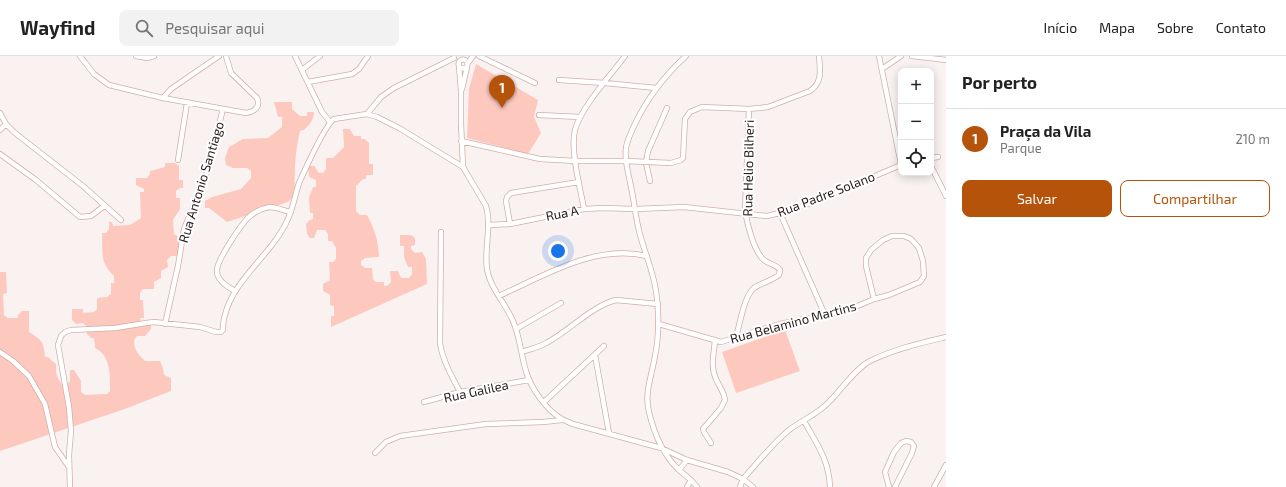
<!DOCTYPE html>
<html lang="pt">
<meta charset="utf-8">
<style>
:root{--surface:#fff;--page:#f2f2f2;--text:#222;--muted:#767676;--line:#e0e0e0;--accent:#b45309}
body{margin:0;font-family:"Exo 2",sans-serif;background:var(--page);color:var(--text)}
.controls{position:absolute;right:12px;top:12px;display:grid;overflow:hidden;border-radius:8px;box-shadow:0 2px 10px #0003}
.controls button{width:36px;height:36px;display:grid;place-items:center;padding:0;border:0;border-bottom:1px solid var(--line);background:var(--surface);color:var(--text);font:20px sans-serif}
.you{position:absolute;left:558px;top:195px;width:14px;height:14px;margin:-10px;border:3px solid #fff;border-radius:50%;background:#1a73e8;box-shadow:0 0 0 6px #1a73e833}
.badge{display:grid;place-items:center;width:26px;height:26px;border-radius:50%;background:var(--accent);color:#fff;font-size:13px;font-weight:700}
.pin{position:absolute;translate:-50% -33px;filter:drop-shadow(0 1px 2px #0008)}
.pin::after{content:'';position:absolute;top:21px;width:14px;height:12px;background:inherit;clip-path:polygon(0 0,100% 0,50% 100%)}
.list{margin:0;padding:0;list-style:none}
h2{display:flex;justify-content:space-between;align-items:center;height:52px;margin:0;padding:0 16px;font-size:17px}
h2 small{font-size:13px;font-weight:400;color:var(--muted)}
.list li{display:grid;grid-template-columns:26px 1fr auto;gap:12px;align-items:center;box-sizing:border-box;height:60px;padding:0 16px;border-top:1px solid var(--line)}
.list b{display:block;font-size:15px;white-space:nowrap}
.list p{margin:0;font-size:13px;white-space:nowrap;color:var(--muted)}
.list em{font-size:13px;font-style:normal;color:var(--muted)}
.actions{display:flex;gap:8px;padding:12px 16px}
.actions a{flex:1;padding:9px 0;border:1px solid var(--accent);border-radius:8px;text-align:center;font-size:14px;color:var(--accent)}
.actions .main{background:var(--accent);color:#fff}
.icon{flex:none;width:22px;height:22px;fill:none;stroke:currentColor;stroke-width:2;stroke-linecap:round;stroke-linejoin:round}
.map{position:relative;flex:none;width:946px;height:431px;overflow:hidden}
header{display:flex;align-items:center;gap:24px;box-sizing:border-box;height:56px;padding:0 20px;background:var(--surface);border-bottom:1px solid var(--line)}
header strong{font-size:19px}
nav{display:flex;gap:22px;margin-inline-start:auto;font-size:14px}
.search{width:280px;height:36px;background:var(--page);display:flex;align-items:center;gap:10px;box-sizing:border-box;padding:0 14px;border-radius:8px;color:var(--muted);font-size:15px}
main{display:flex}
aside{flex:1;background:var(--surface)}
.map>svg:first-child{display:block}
.green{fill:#fdc9be}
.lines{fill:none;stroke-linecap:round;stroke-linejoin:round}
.minor-casing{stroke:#d0afa7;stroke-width:6}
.minor{stroke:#fff;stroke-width:4.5}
.labels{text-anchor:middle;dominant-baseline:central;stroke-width:4;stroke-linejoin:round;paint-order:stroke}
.street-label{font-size:13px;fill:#271b18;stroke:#fff}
</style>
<header>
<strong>Wayfind</strong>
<div class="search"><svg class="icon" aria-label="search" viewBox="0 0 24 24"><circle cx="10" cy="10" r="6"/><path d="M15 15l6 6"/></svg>Pesquisar aqui</div>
<nav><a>Início</a><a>Mapa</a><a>Sobre</a><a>Contato</a></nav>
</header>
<main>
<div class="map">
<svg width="946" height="431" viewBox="0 0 946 431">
<rect width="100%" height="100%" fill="#faf2f1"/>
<!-- green -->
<path class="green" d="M476 8 538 44 534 61 541 77 528 98 467 82 469 33Z
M274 46H292V53L300 60H307V56H314C314 64 309 69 304 74L300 75C295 96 294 117 295 139L288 146 227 166 209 152H205V145L212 141 241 133 251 122V115L247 112H233L226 109 225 102 229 91 243 83 268 82 282 71V61H278Z
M343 73H350L354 80H361V83H365L369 87V108H373V119H366V123H363L356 130V155L360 159H367C374 171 379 187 379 201L365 202 361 205V209L365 212H372L373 223 376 226H384V230H387L391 226 390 215H398L401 222H409L412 218V211H408L404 201V190H400V179H411L415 182V189L411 190V193L415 197 422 196 426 203 427 228 331 271V260H334V250L330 249V239L323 235V228L330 224 329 206H333L336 203V192L332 185H328V178L325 174H317L314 182H310L307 178 306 168 310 164 313 163V157H310L309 142 313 131H316V124L309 121 308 110H315L316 113 319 117H323L326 113V102H333L344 91Z
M165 107H175L179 110V124H183V132H180L176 135V142H180V153L173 164 174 178 181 182 178 200H171L167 204 168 211 161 215V222L154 226V233H143L140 237V244H143L144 262H140L141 266 144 269H151V273L145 280H137L134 284C134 294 138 298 145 305H160L163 312 164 319 171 322V335L122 354 0 395V216H6L7 237 3 238 4 259 8 262H18V259L22 255H29V276C42 284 44 286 45 301H48L56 308C56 317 56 322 63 329H67L70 325V314H74L81 325V336L85 339 107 338 110 335C110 319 111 300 95 292L94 282H91L87 278V271L83 267 76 268 72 264V253H83V257L94 256 97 253V242L107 241 111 238V227H114V220C99 206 103 196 102 177H106L109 173V166H112L113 170 130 169 141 162 140 136H144V133L136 129V122H147L150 118V115L165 111Z
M785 274 800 315 736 337 722 296Z"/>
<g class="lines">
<defs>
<path id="minor" d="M80 0 94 18 109 29 163 42 246 57C254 56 261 51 257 42L231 17 226 0
M136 0 147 2 154 0
M295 0 322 56 330 66
M479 0 535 27
M686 0C664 20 647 42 634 70 631 77 627 84 626 92 624 105 629 119 631 131 634 144 635 157 638 170 643 196 655 215 657 243 659 262 659 281 655 300 652 319 644 337 649 356 654 377 663 399 679 414 686 420 692 424 697 431
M879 0 901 108
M912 0 946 4
M458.5 8a4.5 4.5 0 1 1 9 0a4.5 4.5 0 1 1-9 0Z
M468 7 473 0
M459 10 461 35V67L463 111 486 150C492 170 484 192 487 213 490 232 506 248 513 265 520 281 521 299 526 315 530 331 547 355 562 363 565 365 569 366 573 368L661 392 687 404 728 416 743 423C758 406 772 388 789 374 802 364 818 358 829 346 841 334 855 313 870 305 894 293 921 287 946 281
M882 13 901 0
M302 14 320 0
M559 24 605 27 656 32
M308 26 352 18 359 13 368 0
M462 33 467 11
M163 42 171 33 219 0
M0 57 6 68 15 77 83 130 121 164
M367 58 381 41 394 32 454 2
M539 59 580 61
M0 74 6 68
M461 85 540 103 576 105H626L671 107 681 104 683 102 685 63 690 56 697 53 702 51 749 53 768 51 810 35C823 26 820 14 819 0
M0 98 36 124 80 161 91 160 104 150
M931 102 938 101
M178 104 187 47
M931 110 946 140
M650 125 646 107 648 95 667 52
M584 153C580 131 570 94 575 74 581 51 611 19 625 0
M780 157 825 259
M510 168 506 145 507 141 511 137 579 126
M488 169 510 168 584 153 602 152 636 153 684 151 767 160 784 156 806 149 901 109
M441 176 440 288C443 305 452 321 460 336
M235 235C228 231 217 225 217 215 216 205 242 167 250 160 255 156 263 152 270 151 276 151 285 155 291 156
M499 240C545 219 595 188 647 200
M165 268 178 210 184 173 207 116 223 53
M659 268 721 286 780 268 848 254 874 243 889 239 920 226 924 220 923 205 919 192 911 183 904 180H892L883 184 871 194 866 202V210L874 243
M516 273 561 247
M736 281C740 268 744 240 754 232 761 227 771 225 779 219L780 214C776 208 770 209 764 204 754 196 747 167 745 155L749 53
M0 296 13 305 29 320 45 348 55 391 69 411
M522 296C530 293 540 291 548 286 570 274 592 250 616 244L658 248
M595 299 609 377
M424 346 460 336 529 324
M544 346 604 290
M804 365C817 388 829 404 830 431
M711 387 704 376 703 373 721 352 725 344C724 336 719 330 716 323 710 310 714 298 715 284
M375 397 386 386 400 380 486 368 543 366 562 364
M679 414 687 404
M70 431 69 399 71 375 69 351 58 289 61 280 65 276 71 274 115 272 146 267 154 266 200 271 216 276H221L223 274C223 269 223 264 225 259 233 224 272 198 287 165 293 153 295 139 299 127 305 114 324 70 334 63L367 58 377 61 399 72 463 111
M687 431 691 424
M740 431 743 423 753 431
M889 431 885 416 894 396 901 387 906 385 911 386 914 390 912 397 895 431
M934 431 946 409"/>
</defs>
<!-- minor casing -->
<use href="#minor" class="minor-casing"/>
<!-- minor -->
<use href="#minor" class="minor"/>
</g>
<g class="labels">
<!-- street labels -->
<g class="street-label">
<text transform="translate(748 112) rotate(-89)">Rua Helio Bilheri</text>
<text transform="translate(201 126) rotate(-73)">Rua Antonio Santiago</text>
<text transform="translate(826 138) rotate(-21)">Rua Padre Solano</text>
<text transform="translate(562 157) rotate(-11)">Rua A</text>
<text transform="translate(793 266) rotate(-15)">Rua Belamino Martins</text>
<text transform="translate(476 335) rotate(-12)">Rua Galilea</text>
</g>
</g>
</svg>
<div class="controls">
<button>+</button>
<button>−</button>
<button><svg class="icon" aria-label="locate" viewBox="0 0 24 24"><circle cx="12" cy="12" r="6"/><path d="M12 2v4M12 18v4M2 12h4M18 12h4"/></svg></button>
</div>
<div class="you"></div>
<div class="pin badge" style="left:502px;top:52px">1</div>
</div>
<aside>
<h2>Por perto<small></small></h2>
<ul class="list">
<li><span class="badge">1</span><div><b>Praça da Vila</b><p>Parque</p></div><em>210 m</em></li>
</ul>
<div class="actions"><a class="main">Salvar</a><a>Compartilhar</a></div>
</aside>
</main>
